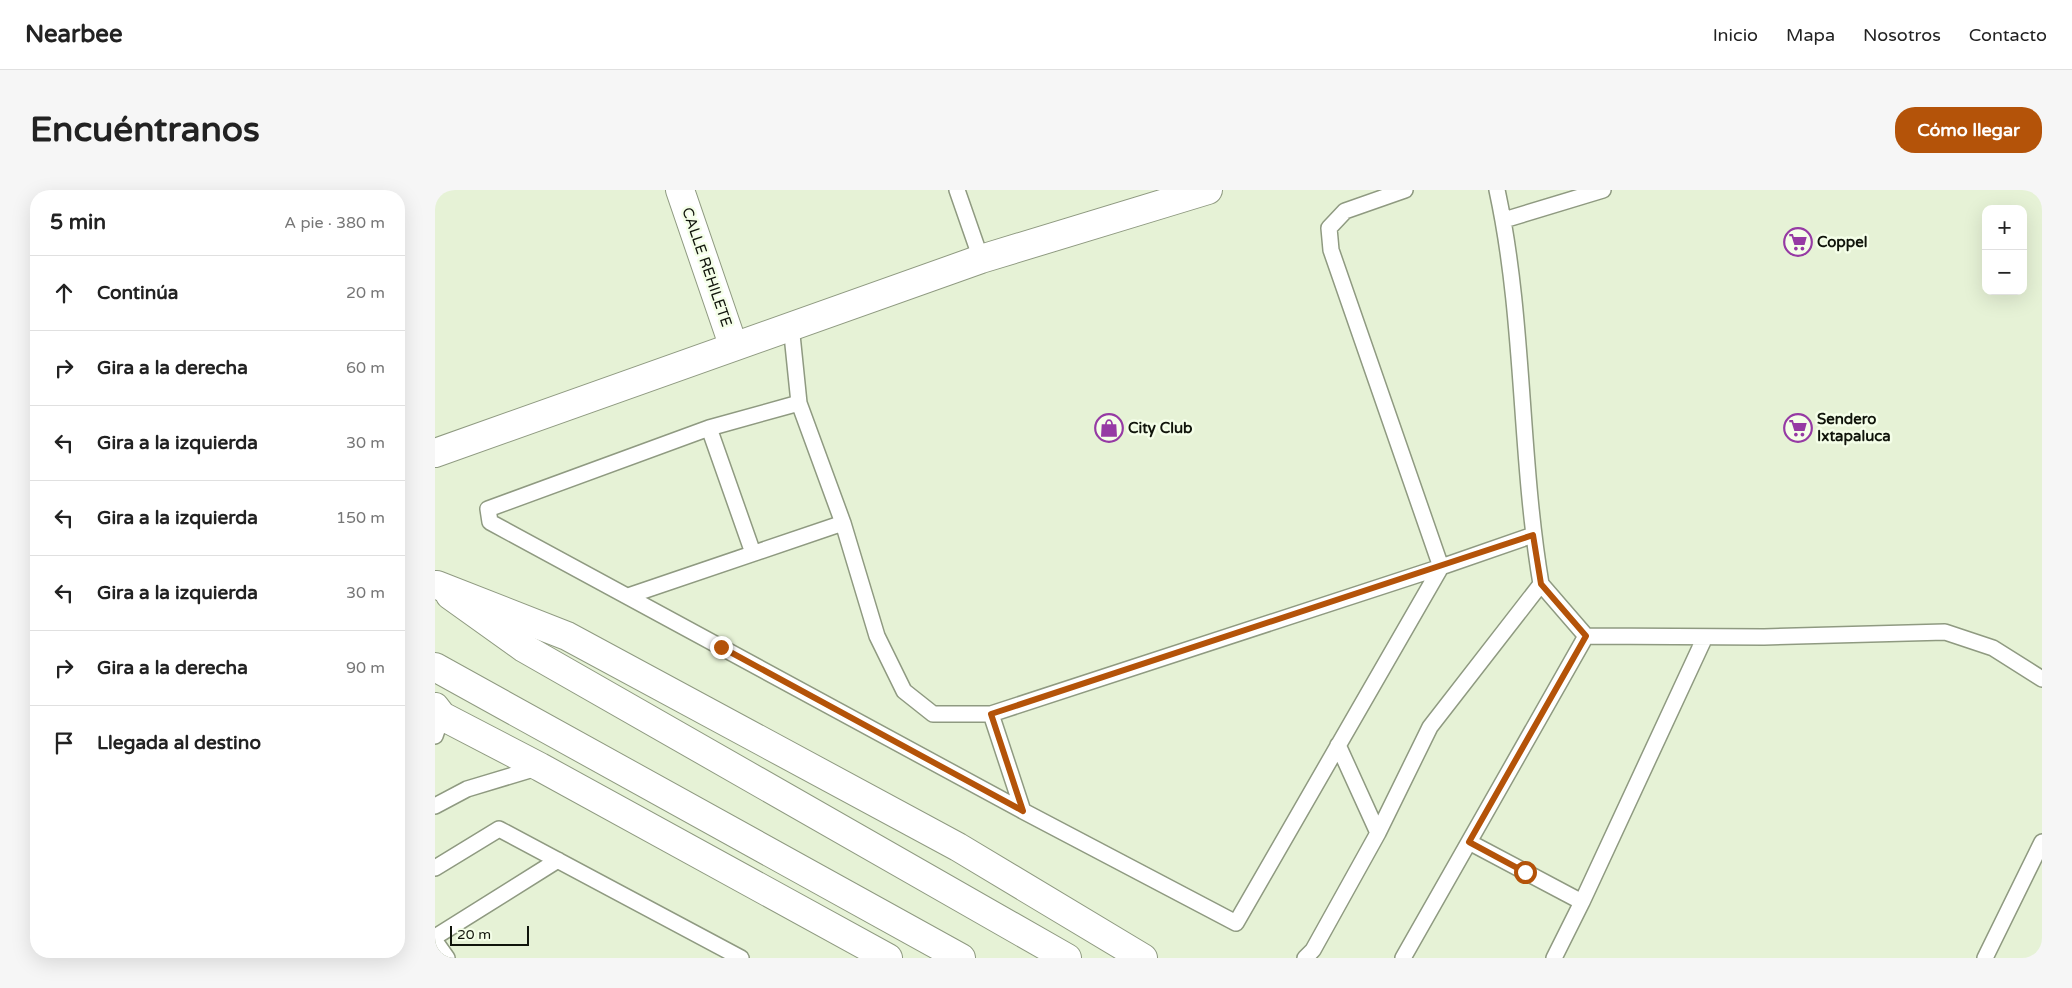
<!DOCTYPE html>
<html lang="es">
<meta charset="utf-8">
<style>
:root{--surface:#fff;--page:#f6f6f6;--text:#222;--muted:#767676;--line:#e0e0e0;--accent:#b45309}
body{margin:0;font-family:"Varela Round",sans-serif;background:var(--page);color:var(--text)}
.controls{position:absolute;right:15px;top:15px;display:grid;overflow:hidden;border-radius:10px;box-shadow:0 5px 20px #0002}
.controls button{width:45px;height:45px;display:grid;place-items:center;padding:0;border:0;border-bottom:1px solid var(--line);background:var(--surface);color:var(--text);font:25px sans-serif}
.scale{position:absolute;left:15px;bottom:12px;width:79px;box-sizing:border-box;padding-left:5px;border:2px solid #10140b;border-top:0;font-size:14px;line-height:18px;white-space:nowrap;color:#10140b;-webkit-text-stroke:4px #f4fee8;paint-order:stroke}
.stop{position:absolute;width:15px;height:15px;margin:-11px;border:4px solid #b45309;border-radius:50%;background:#fff}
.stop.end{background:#b45309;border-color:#fff;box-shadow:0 1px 5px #0008}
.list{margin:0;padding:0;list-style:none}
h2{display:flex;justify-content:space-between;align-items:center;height:65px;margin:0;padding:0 20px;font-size:21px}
h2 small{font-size:16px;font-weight:400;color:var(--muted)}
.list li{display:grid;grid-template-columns:32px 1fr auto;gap:15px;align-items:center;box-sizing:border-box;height:75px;padding:0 20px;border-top:1px solid var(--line)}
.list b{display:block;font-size:19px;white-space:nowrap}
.list em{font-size:16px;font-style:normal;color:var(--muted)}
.icon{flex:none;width:28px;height:28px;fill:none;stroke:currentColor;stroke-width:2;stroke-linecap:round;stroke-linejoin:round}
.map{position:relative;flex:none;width:1607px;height:768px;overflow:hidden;border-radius:20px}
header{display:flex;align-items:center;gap:30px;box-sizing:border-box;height:70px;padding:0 25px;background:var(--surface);border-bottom:1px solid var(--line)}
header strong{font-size:24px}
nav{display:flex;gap:28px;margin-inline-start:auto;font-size:18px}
.intro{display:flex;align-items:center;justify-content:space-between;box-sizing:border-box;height:120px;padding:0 30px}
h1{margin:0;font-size:35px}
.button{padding:12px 22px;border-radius:20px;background:var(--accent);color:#fff;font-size:18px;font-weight:700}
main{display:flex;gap:30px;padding:0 30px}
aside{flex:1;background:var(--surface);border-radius:20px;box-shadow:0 5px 20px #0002}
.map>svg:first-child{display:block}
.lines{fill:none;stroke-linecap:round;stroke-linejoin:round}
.service-casing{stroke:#8f9a81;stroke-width:18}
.minor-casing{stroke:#8f9a81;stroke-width:30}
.tertiary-casing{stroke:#8f9a81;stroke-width:30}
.primary-casing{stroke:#8f9a81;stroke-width:30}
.trunk-casing{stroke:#8f9a81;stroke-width:30}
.service{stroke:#fff;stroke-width:15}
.minor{stroke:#fff;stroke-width:28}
.tertiary{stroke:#fff;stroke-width:28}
.primary{stroke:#fff;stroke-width:28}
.trunk{stroke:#fff;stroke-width:28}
.route{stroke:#b45309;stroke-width:6}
.labels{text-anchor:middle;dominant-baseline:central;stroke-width:5;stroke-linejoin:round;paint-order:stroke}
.poi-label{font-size:15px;font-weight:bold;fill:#10140b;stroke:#f4fee8;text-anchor:start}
.street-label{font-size:15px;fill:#10140b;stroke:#f4fee8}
</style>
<header>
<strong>Nearbee</strong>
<nav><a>Inicio</a><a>Mapa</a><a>Nosotros</a><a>Contacto</a></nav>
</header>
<div class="intro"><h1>Encuéntranos</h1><a class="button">Cómo llegar</a></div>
<main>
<aside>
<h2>5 min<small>A pie · 380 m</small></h2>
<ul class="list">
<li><svg class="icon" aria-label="ahead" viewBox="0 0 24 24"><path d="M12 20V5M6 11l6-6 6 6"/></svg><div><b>Continúa</b></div><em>20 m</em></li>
<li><svg class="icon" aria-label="right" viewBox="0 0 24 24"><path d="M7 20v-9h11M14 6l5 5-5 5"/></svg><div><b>Gira a la derecha</b></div><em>60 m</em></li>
<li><svg class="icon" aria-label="left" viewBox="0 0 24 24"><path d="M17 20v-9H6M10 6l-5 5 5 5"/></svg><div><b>Gira a la izquierda</b></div><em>30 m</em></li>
<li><svg class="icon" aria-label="left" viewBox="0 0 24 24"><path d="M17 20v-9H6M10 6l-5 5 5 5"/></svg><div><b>Gira a la izquierda</b></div><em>150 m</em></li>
<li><svg class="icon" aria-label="left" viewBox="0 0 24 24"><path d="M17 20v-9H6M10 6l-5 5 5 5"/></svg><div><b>Gira a la izquierda</b></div><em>30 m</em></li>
<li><svg class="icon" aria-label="right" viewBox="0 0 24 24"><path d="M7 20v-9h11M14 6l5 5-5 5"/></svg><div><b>Gira a la derecha</b></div><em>90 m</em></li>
<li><svg class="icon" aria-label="arrive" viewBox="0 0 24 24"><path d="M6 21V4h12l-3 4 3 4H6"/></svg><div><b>Llegada al destino</b></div></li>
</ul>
</aside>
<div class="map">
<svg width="1607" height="768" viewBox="0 0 1607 768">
<rect width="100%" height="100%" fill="#e6f2d6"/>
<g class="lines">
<defs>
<path id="service" d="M522 0 546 69
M970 0 910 21 894 38 896 60 1006 377 556 524 588 621 801 733 1006 377 1098 345
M1069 30 1168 0
M356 135 364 213
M274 238 318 363
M1106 394 1151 446 1329 447 1510 442 1558 458 1607 489
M193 406 408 333
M556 524H498L469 501 442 446 408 333 364 213 274 238 53 319 55 332 588 621
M0 546 7 526
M903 555 943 643
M0 616 32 599 105 577
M1034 652 1147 712
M0 678 64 639 306 768
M0 747 123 670
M0 751 12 768
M870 768 878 760 943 643 995 537 1106 394C1084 263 1090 129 1062 0
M968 768 1151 446
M1119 768 1147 712 1270 447
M1550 768 1607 652"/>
<path id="minor" d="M245 0 298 155"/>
<path id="tertiary" d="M0 263 546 69 773 0"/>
<path id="primary" d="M15 405 89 458 632 768
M0 477 526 768"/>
<path id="trunk" d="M2 395 132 446 523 657 708 768
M0 517 7 526 105 577 453 768"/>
</defs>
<!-- service casing -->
<use href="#service" class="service-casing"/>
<!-- minor casing -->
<use href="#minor" class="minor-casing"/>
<!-- tertiary casing -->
<use href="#tertiary" class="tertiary-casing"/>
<!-- primary casing -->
<use href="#primary" class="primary-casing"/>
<!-- trunk casing -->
<use href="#trunk" class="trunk-casing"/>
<!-- service -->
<use href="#service" class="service"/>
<!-- minor -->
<use href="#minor" class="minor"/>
<!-- tertiary -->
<use href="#tertiary" class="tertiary"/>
<!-- primary -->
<use href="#primary" class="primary"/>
<!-- trunk -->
<use href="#trunk" class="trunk"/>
</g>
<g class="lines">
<!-- route -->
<path class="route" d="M286 457 588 621 556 524 1098 345 1106 394 1151 446 1034 652 1090 682"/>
</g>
<!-- icons -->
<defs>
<symbol id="supermarket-ring" viewBox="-11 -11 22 22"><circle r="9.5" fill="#f4fee8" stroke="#963aa4" stroke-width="1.5"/><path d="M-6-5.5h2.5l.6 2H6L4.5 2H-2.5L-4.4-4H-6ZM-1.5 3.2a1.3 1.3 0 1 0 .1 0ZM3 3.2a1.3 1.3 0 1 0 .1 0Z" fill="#963aa4"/></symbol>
<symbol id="shop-ring" viewBox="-11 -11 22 22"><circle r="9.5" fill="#f4fee8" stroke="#963aa4" stroke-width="1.5"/><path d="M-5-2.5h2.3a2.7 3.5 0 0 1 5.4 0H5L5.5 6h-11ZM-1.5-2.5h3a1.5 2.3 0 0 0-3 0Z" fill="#963aa4"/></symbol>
</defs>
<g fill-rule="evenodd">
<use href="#supermarket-ring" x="1347" y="36" width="32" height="32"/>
<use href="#shop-ring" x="658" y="222" width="32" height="32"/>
<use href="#supermarket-ring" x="1347" y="222" width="32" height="32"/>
</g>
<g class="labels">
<!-- poi labels -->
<g class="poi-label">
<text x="1382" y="52">Coppel</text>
<text x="1382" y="229">Sendero<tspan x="1382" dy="17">Ixtapaluca</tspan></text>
<text x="693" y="238">City Club</text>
</g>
<!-- street labels -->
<g class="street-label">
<text transform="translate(272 77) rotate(71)">CALLE REHILETE</text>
</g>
</g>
</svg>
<div class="controls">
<button>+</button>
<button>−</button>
</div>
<div class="scale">20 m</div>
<div class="stop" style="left:1090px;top:682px"></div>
<div class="stop end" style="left:286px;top:457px"></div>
</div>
</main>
